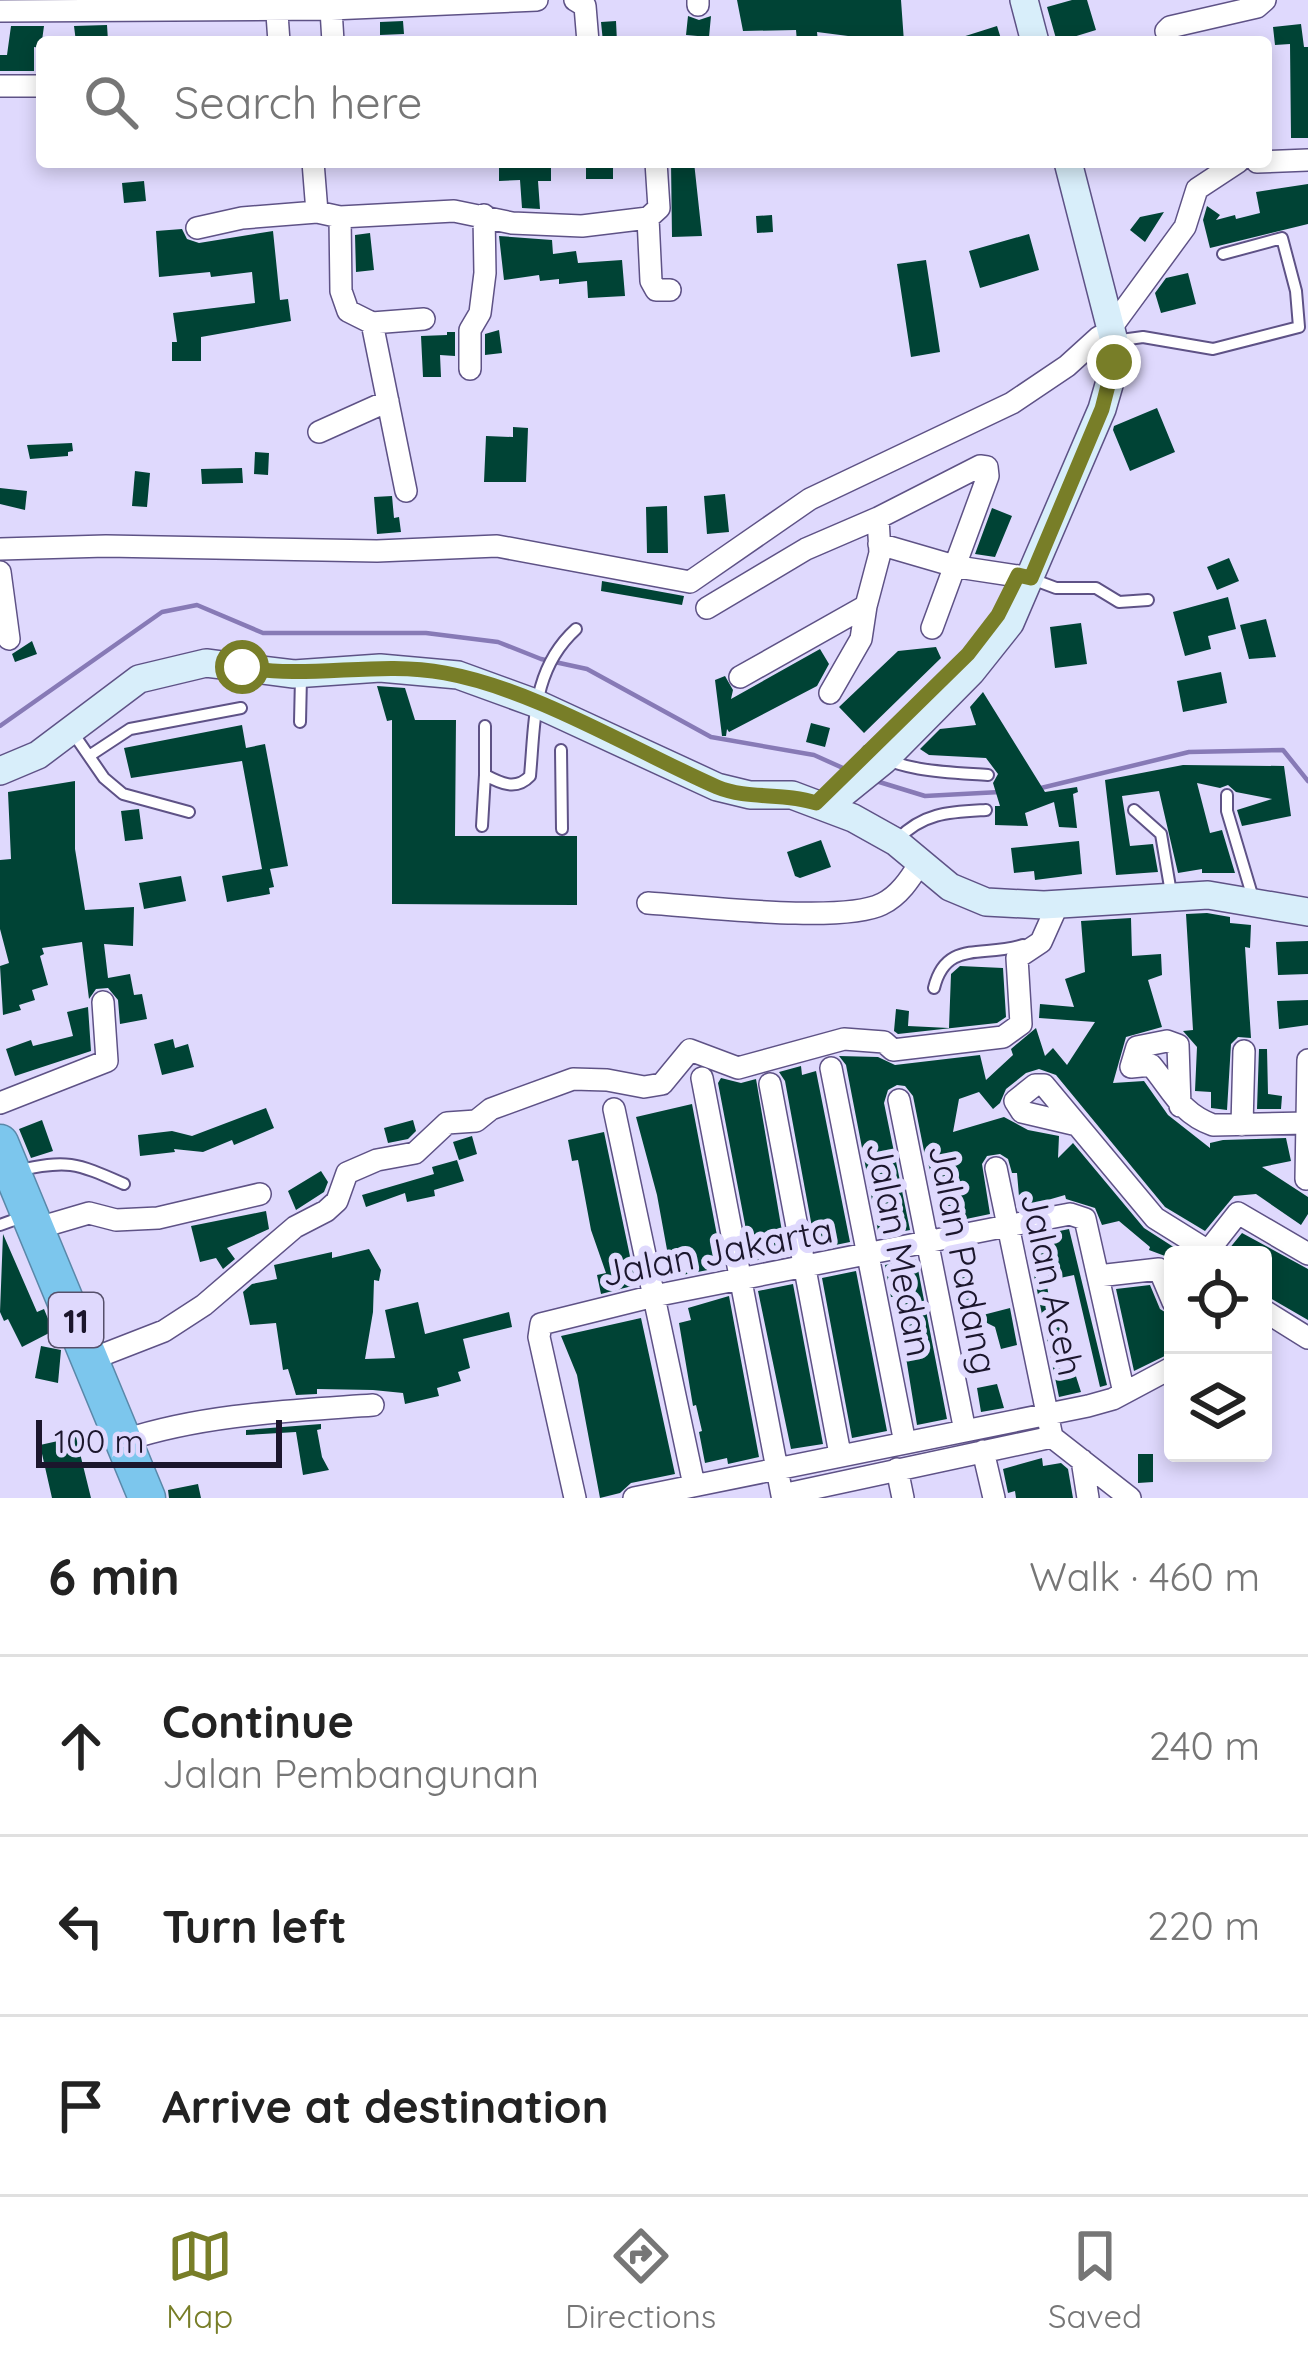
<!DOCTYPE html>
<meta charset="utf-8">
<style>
:root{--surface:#fff;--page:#f6f6f6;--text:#222;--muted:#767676;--line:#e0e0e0;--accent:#787e28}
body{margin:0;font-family:Quicksand,sans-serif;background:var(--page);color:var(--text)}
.controls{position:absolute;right:36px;bottom:36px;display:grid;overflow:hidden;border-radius:12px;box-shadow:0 6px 18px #0003}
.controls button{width:108px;height:108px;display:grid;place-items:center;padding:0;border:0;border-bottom:3px solid var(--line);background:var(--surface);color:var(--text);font:60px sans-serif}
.scale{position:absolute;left:36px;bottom:30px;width:246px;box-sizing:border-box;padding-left:12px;border:6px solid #1b162c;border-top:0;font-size:33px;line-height:42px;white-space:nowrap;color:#1b162c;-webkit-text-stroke:9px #dfd9fd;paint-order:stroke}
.stop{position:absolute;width:36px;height:36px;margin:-27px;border:9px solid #787e28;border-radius:50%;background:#fff}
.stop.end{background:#787e28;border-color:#fff;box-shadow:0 3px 12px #0008}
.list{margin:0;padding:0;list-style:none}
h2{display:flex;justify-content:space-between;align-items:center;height:156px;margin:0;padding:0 48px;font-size:51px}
h2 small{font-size:39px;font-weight:400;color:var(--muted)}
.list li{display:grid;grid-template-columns:78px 1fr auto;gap:36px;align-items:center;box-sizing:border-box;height:180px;padding:0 48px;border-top:3px solid var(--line)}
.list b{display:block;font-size:45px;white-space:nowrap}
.list p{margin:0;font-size:39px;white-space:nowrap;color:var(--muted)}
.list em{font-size:39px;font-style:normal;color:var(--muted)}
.icon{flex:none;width:66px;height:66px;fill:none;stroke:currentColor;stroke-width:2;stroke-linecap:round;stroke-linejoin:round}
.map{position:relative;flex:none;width:1308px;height:1498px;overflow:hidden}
.search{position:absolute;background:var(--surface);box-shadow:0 6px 18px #0003;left:36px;right:36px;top:36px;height:132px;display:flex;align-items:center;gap:30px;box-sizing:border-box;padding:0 42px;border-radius:12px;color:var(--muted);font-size:45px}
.sheet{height:696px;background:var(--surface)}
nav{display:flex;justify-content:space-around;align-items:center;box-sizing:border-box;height:168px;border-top:3px solid var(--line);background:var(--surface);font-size:33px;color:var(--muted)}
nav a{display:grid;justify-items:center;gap:6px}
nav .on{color:var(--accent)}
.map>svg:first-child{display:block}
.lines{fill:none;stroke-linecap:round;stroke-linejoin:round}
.stream{stroke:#877ab6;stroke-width:4.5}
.building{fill:#004335}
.lane-casing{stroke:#5e5286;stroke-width:14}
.street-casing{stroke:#5e5286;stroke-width:24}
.secondary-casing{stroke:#5e5286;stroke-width:30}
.highway-casing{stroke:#5a88a9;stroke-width:39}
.lane{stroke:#fff;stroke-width:10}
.street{stroke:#fff;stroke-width:21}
.secondary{stroke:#d8eefa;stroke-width:27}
.highway{stroke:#7cc6ed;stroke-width:36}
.route{stroke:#787e28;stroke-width:15}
.labels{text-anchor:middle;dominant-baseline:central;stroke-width:12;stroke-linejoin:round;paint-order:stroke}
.shield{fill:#dfd9fd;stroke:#56506b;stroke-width:3}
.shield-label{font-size:33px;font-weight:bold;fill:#1b162c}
.street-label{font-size:36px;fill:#1b162c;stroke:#dfd9fd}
</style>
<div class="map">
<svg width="1308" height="1498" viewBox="0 0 1308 1498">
<rect width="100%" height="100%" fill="#dfd9fd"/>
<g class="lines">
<!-- stream -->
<path class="stream" d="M0 726 162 612 197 605 263 633H426L498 642 541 659 587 669 711 737 814 755 854 773
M876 781 925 796 1000 792
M1041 788 1189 752 1283 750 1308 781"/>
</g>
<!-- building -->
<path class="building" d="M737 0H901L904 42H849L848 36 817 32 818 42H797L796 30 743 31Z
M1072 0H1087L1096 30 1057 42 1047 7Z
M688 16 699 20 711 16 709 37 686 35Z
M403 21 404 34 380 35V22Z
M616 21 617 42H603L601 22Z
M1301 24 1304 47H1308V138H1291L1290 44 1275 45 1273 27Z
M107 25 108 41 76 42 74 26Z
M11 26H44L41 48 34 47V71H0V55H7Z
M997 26 1002 42H957L956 39Z
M499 162H551V181H538L540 209 522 208 520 180 499 181Z
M586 162H613V179H586Z
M671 162H694L702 236 672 237Z
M144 181 146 201 124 203 122 183Z
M1308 184V224L1210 248 1203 220 1207 206 1220 215 1216 220 1235 215 1236 219 1260 213 1256 192Z
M1164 212 1145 242 1130 230 1140 217Z
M772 215 773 232 757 233 756 216Z
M182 229 187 239 199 243 273 231 280 300 288 299 291 321 201 337V361H172V342H177L173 313 255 303 252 272 211 277 210 272 159 277 156 231Z
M370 233 374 270 356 272 355 235Z
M1029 234 1039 270 980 288 969 251Z
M499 236 552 240 553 254 576 251 578 263 622 260 625 296 588 298 587 281 559 284V279L540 281 539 275 504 280Z
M926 260 940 352 911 357 897 264Z
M1188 273 1196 304 1161 313 1155 293 1166 278Z
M499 330 502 353 485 355V334Z
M447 332H455V356L440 355 441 377H423L421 336 447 335Z
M1157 408 1175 452 1130 471 1113 430 1114 426Z
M513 427 528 428 526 482H484L486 436 513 437Z
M72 443 73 451 68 452V456L30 459 27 445Z
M255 452 269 453 268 475 254 474Z
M242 468 243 483 202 484 201 469Z
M135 471 150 473 147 507 132 506Z
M0 488 27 491 25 510 0 504Z
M725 494 729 532 707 534 704 496Z
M392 496 394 518 399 517 401 532 377 534 374 497Z
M667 506 668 553H647L646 507Z
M992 508 1012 516 995 557 975 554Z
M1229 558 1239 581 1217 590 1207 567Z
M602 581 684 596 682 605 601 591Z
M1228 597 1236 629 1208 636 1211 649 1185 656 1173 612Z
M1266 619 1276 657 1249 659 1240 625Z
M1081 623 1087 664 1055 668 1050 627Z
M32 641 37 654 15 662 12 654Z
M936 647 941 658 864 733 839 707 898 651Z
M820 649 829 664 817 686 729 732 727 729 726 736H722L715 680 725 676 733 690 731 699Z
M1221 672 1227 703 1183 712 1177 681Z
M377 686 405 688 415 720H456L455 836H577V905L392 904V720L387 721Z
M983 692 1045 792 1077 787 1078 792 1073 794 1077 828 1059 827 1054 802 1025 813 1028 826 995 825V806H1000L993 783 998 774 986 758 929 755 920 749 940 729 976 725 970 707Z
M811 723 830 728 825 747 806 742Z
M242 725 246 748 265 744 288 866 270 869 274 887 269 888 270 894 227 902 222 876 262 869 242 761 131 778 124 748Z
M1183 765 1284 766 1291 816 1242 826 1237 810 1272 799 1236 792 1228 785 1220 788 1197 783 1210 833 1222 830 1235 873H1202V869L1178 873 1159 791 1122 796 1130 846 1153 844 1158 872 1116 875 1105 780Z
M75 781V849L85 910 134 907 133 946 104 944 108 978 130 974 134 995 142 994 147 1019 120 1024 118 1000 108 988 96 989 89 999 82 942 42 948 44 954 40 956 48 985 32 990 35 1000 19 1005 21 1010 3 1015 0 966 9 963 0 929V860L11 859 8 792Z
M139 809 143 839 125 841 121 811Z
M821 840 831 867 800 878 795 876 787 852Z
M1079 841 1082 874 1035 880 1034 871 1014 873 1011 848Z
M181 876 186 901 144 909 139 883Z
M1207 913 1230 917V923L1251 925 1250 948 1245 947 1251 1038 1238 1037 1231 1044 1227 1110 1211 1108V1092L1195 1091 1197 1047 1183 1031 1193 1030 1186 914Z
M1131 918 1132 956 1161 954 1162 975 1148 980 1162 1027 1126 1037 1113 1083 1144 1081 1168 1115 1210 1148V1143L1223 1140 1286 1138 1291 1161 1262 1167 1308 1197V1214L1301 1225 1256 1194 1234 1196 1205 1231 1165 1207 1056 1075 1039 1069 1026 1073 1006 1089 1000 1103 993 1109 979 1092 959 1099 953 1132 1004 1117 1028 1130 1059 1136 1058 1158 1073 1143 1144 1228 1186 1255H1173V1264L1165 1256 1149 1250 1150 1247 1119 1221 1102 1225 1095 1208 1066 1199 1065 1195 1020 1208 1017 1173H1012L1008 1159 1000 1154 987 1156 982 1164 990 1214 947 1223 924 1151 913 1096 905 1086 897 1085 888 1090 884 1103 910 1230 879 1236 846 1065 839 1056 878 1057 895 1065 980 1055 986 1080 1013 1055 1011 1049 1036 1028 1045 1056 1053 1048 1067 1065 1095 1022 1039 1018 1040 1004 1074 1007 1065 979 1085 972 1081 921Z
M1308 941V974L1278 975 1276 942Z
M960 966 1003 968 1006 1017 997 1023 898 1034 894 1031 896 1009 909 1011 908 1026 949 1028 951 974Z
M1308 1000V1025L1279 1029 1277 1001Z
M88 1007 91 1051 15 1076 6 1049 31 1040 33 1046 73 1036 67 1012Z
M173 1039 175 1048 188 1044 194 1067 162 1075 154 1044Z
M1259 1049H1267L1268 1094 1282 1096 1281 1109H1257Z
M801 1066 802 1075 816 1071 850 1242 816 1249 785 1081 779 1072Z
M721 1078 741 1083 756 1079 786 1255 752 1261 718 1083Z
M692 1104 723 1267 672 1277 657 1195 636 1117Z
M266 1108 274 1128 234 1145 232 1140 203 1152 174 1149 175 1152 140 1156 138 1135 172 1131 192 1136Z
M42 1120 53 1151 31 1158 19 1129Z
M413 1120 416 1131 408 1139 388 1143 384 1128Z
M604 1132 636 1285 601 1294 597 1275 606 1273 591 1230 578 1160 572 1161 568 1140Z
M472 1136 477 1154 459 1160 453 1142Z
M457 1160 464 1181 434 1190 435 1196 407 1202 405 1193 366 1207 362 1195 434 1174 432 1167Z
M321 1171 328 1182 324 1192 296 1210 288 1191Z
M266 1211 269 1229 227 1248 235 1259 223 1269 216 1258 200 1262 191 1226Z
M1069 1229 1107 1385 1100 1387 1074 1275 1046 1281 1055 1328 1060 1326 1081 1392 1059 1397 1030 1256 1036 1254 1031 1237Z
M1242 1233 1308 1269V1320L1263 1294V1255H1224Z
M3 1234 37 1312 44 1309 53 1331 22 1347 8 1319 4 1321 0 1312Z
M369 1249 381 1270 379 1281 374 1280 373 1312 365 1359 395 1358 385 1310 418 1302 425 1334 509 1312 512 1327 463 1339 470 1368 458 1372 461 1381 437 1388 439 1396 405 1404 403 1393 373 1390 317 1389V1394L296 1395 288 1369 283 1370 276 1323 250 1325 243 1292 252 1284 277 1279 274 1265 332 1252V1258Z
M916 1259 947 1419 917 1425 896 1296 891 1297 885 1265Z
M856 1271 887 1431 852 1438 822 1278Z
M970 1271 979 1316 1010 1308 1017 1345 1001 1349 995 1327 965 1312 957 1274Z
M793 1284 823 1444 791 1449 758 1291Z
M1150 1285 1160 1309 1173 1317V1331L1169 1332 1173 1352 1134 1371 1116 1289Z
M729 1296 759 1457 728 1464 727 1458 705 1463 699 1432 702 1431 696 1405 693 1406 679 1323 691 1320 688 1308Z
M641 1318 675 1474 631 1483 620 1493 600 1498 577 1375 561 1336Z
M41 1346 61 1350 58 1383 35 1378Z
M997 1384 1004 1408 981 1412 977 1388Z
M321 1424V1429L317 1430 322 1457 329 1470 303 1475 296 1432 246 1435V1430Z
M76 1437 91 1498H52L40 1445Z
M1138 1454H1153V1482L1138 1483Z
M1042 1458 1043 1466 1061 1463 1068 1469 1073 1498H1016L1015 1491 1008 1493 1003 1469Z
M198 1484 201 1498H169L168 1490Z"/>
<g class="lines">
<defs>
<path id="lane" d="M1114 341 1143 337 1213 349 1299 327 1296 291 1282 238 1223 254
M1032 579 1056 588H1096L1119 602 1148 600
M300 722 301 677
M485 726V775C500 783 516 791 530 776 535 722 532 669 576 629
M73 733 104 778 123 794 189 812
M561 750 562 829
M868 751C905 772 946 772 988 775
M89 756 130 729 241 708
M1227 795V811L1253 898
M1134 810 1161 834 1171 893
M482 826 485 775
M898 839C924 812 951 812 986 810
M934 988C946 939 983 958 1023 945
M16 1171C68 1159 76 1163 124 1184
M0 1225 25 1216"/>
<path id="street" d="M276 0 279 42
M575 0 585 6 588 42
M698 0V5
M331 9 333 42
M0 11 331 9 537 0
M1172 42 1166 31 1170 27 1257 7 1265 0
M0 86H42
M313 162 317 212 340 217 454 211 512 223 582 226 648 218
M1257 162 1308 160
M340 217 341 291 348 311 372 323 424 319
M648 218 651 281 656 290H670
M648 218 659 208 656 162
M197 228 242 218 317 212
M372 323 406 491
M1111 328 1185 227 1197 189 1238 162
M470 369V330L480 313 485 273 484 215
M319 432 388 401
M879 544 958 567 1031 578
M0 549 106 546 377 551 497 546 690 582 810 499 1012 403 1067 366 1099 337
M0 572 9 639
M707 608 806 549 878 518 980 466 987 467 988 476 932 628
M740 677 866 606 880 553 878 518
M830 693 861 639 866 606
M648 903C698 906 842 924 882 904 899 896 910 879 920 863
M831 1068 905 1443
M702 1078 782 1495 1052 1437
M770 1084 840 1454
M899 1100 965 1431
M0 1103 107 1061 103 1002
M1180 1106 1178 1045 1167 1041 1137 1047 1131 1067 1151 1065C1172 1090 1180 1113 1213 1125L1307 1123
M614 1109 694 1485
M1073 1124 1022 1112 1015 1101 1035 1085H1044L1155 1218 1208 1251
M1242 1125 1244 1051
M996 1168 1052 1437 1130 1498
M1306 1179 1308 1060
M38 1228 89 1213 116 1220 158 1218 260 1194
M1205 1255 1238 1213 1308 1254
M1098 1276 1159 1269 1173 1302
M1263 1310 1308 1338
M92 1359 164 1331 204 1305 295 1227 326 1211 337 1201 347 1173 377 1160 415 1153 447 1123 476 1121 491 1109 573 1079 607 1080 644 1087 662 1084 690 1050 738 1068 844 1039 884 1042 893 1050 1003 1037 1021 1024 1017 958 1041 942 1058 904
M125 1440C205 1414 289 1411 373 1405
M983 1451 994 1498
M1082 1460 1088 1498
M897 1469 903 1498
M575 1498 539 1337 541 1324 654 1296 1007 1226 1070 1214 1085 1219 1124 1393
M634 1498 1088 1406 1113 1399 1173 1367"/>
<path id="secondary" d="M1024 0 1035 42
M0 771 38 755 139 679 206 663 294 674 380 668 458 675 535 703 717 787 750 795H792L853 818 896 842 950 887 986 902 1044 905 1208 895 1308 912
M826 807 884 760 971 672 1010 623 1102 409 1113 371 1114 341 1068 162"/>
<path id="highway" d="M0 1143 147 1498"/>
</defs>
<!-- lane casing -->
<use href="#lane" class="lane-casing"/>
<!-- street casing -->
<use href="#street" class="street-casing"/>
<!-- secondary casing -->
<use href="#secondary" class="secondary-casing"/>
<!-- highway casing -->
<use href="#highway" class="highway-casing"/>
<!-- lane -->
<use href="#lane" class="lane"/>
<!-- street -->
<use href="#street" class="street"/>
<!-- secondary -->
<use href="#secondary" class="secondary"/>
<!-- highway -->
<use href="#highway" class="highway"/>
</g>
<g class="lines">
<!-- route -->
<path class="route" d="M242 667C310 680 377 660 445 673 534 689 633 750 717 787 748 800 784 792 816 803L968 654 998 615 1018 575 1031 578 1102 409 1114 362"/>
</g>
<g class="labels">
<!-- shield labels -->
<rect class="shield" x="49" y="1293" width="54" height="54" rx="9"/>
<g class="shield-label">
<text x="76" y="1320">11</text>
</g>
<!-- street labels -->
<g class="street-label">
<text transform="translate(900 1249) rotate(79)">Jalan Medan</text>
<text transform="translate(717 1251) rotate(-11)">Jalan Jakarta</text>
<text transform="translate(964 1259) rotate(79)">Jalan Padang</text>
<text transform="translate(1053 1284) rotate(78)">Jalan Aceh</text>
</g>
</g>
</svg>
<div class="controls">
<button><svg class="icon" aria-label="locate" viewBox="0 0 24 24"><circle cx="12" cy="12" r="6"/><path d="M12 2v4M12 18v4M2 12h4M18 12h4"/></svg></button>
<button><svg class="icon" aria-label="layers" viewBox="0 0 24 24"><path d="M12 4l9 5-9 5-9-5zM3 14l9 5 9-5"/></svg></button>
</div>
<div class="scale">100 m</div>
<div class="stop" style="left:242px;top:667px"></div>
<div class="stop end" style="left:1114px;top:362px"></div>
<div class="search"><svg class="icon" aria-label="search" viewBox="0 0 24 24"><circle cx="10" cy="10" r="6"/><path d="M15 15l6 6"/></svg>Search here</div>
</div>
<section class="sheet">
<h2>6 min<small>Walk · 460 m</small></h2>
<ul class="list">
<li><svg class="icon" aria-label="ahead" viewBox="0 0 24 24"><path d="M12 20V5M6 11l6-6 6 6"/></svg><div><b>Continue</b><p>Jalan Pembangunan</p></div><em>240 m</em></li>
<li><svg class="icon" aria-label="left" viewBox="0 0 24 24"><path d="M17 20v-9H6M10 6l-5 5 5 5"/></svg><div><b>Turn left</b></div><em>220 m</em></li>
<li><svg class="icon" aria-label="arrive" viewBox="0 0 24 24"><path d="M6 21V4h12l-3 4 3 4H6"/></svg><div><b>Arrive at destination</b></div></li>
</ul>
</section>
<nav>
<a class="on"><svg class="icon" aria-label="map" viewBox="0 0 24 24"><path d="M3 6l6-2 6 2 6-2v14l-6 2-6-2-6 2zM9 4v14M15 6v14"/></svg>Map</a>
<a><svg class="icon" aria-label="directions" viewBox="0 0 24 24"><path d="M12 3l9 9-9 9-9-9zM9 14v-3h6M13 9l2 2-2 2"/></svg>Directions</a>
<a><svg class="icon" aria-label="saved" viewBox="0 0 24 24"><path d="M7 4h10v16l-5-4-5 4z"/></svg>Saved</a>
</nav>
